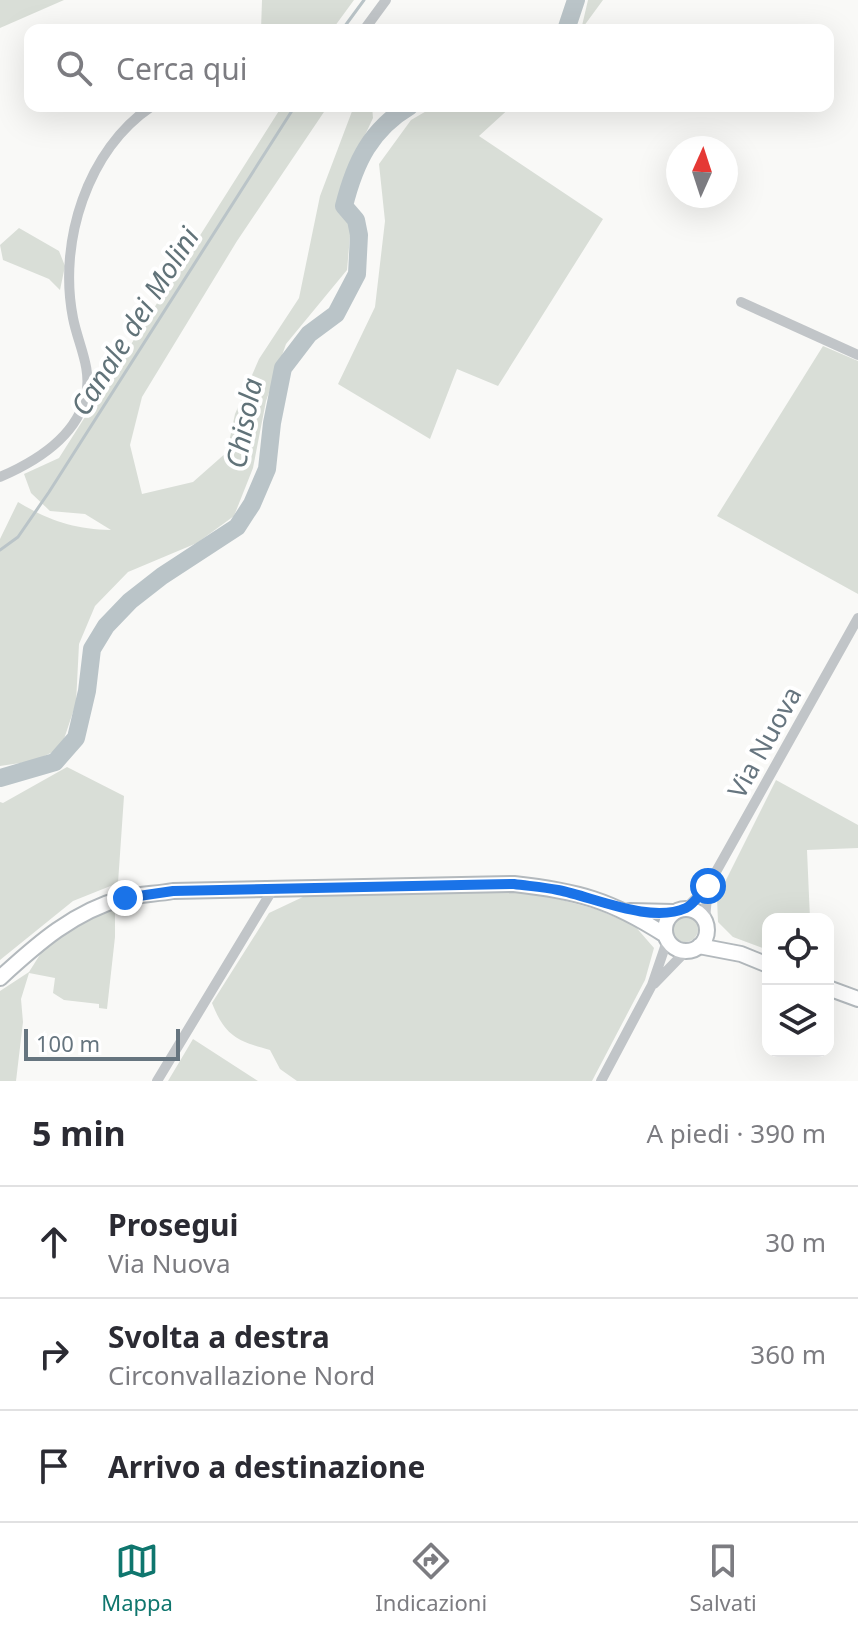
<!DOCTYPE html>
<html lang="it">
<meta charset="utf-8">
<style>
:root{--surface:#fff;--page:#f7f7f7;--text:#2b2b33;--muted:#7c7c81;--line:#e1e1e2;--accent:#0f766e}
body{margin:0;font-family:"Noto Sans",sans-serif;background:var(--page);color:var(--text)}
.controls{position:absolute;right:24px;bottom:24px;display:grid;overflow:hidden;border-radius:16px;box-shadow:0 8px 32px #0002}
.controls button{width:72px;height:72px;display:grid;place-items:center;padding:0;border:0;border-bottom:2px solid var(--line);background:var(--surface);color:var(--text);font:40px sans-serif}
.compass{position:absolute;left:666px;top:136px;width:72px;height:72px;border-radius:50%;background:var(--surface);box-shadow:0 8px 32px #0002;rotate:3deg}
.scale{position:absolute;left:24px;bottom:20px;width:156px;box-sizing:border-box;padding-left:8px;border:4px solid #66757f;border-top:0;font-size:22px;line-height:28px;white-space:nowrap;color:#66757f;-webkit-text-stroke:6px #fff;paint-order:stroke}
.stop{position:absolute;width:24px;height:24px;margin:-18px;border:6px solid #1a73e8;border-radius:50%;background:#fff}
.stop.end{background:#1a73e8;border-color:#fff;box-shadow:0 2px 8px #0008}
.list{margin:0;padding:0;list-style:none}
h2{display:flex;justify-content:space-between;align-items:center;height:104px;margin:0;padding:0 32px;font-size:34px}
h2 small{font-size:26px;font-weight:400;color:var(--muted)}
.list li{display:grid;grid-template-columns:52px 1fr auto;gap:24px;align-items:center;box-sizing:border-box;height:112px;padding:0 32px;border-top:2px solid var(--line)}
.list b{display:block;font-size:30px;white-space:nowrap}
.list p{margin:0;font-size:26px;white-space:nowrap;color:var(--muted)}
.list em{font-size:26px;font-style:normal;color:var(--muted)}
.icon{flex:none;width:44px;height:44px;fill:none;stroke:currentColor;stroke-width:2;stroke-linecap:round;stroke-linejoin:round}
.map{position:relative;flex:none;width:858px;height:1081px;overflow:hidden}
.search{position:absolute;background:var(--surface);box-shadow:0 8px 32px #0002;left:24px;right:24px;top:24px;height:88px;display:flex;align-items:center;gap:20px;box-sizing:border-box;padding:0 28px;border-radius:16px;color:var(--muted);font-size:30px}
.sheet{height:440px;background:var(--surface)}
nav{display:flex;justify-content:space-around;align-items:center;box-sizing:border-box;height:112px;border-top:2px solid var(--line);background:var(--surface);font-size:22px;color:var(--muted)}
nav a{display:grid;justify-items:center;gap:4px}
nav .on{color:var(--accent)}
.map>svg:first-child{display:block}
.green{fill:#d9ded7}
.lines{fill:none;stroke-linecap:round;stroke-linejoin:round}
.stream{stroke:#bac4c8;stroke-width:3}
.river{stroke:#bac4c8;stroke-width:18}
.secondary-casing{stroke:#b3b9bd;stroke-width:18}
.street{stroke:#c1c5c8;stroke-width:10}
.secondary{stroke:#fff;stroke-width:14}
.route{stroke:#1a73e8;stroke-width:10}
.labels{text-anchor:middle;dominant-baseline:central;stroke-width:8;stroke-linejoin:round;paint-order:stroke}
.street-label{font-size:26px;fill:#66757f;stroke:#fff}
.water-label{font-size:28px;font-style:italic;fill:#617379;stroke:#fff}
</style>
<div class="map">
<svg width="858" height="1081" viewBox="0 0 858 1081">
<rect width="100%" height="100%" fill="#f9f9f7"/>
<!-- green -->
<path class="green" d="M0 0H64L0 28Z
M262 0H354L332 30H261Z
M588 0H603L581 30Z
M282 106H328L237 241 142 397 130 445 142 494 193 482 227 452 235 414 259 359 299 298 320 196 354 106H372L373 118 342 184 339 207 351 225 347 270 286 344 266 401 253 468 234 516 197 543 128 572 95 606 79 644 76 703 61 748 34 761 0 766V539L18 502C50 521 74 529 111 530L85 514 50 511 31 493 24 474 59 458Z
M435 106H512L479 136 603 219 498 386 457 369 430 439 338 384 375 307 385 221 379 164 411 120Z
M19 228 59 251 65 266 60 290 49 279 3 260 0 245Z
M823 346 858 361V594L717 516Z
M67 767 124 796 118 883 73 901 0 960V802L3 803Z
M776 780 858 825V848L807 850 810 919H768V950L733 937 718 922 717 898Z
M531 892 596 909 634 925 654 948 645 980 592 1081H297L280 1069 270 1050C237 1041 225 1036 212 1003L269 913 305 896Z
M115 908V937L107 1009 99 1008V1004L64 1000 53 993 55 978 29 973 21 999 23 1022 16 1081H0V991L29 972 46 945 84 920Z
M672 929a13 13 0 1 1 26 0a13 13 0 1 1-26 0Z
M193 1039 258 1081H168Z"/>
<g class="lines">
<!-- stream -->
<path class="stream" d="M342 30 364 0
M0 550 18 537 49 492 295 106"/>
<!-- river -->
<path class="river" d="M566 30 576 0
M0 778 55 762 76 738 87 691 92 649 106 626 130 601 162 576 237 527 252 504 267 469 272 423 283 368 309 334 336 314 357 274 359 235 356 220 344 206C355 162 371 129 410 106"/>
<defs>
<path id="secondary" d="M665 930a21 21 0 1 1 42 0a21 21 0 1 1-42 0Z
M630 911 673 912
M699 946 741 954 768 965
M0 978C37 944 74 911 124 898 140 894 157 894 173 891L514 884C577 891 611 900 665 935
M828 988 858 999"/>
</defs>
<!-- secondary casing -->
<use href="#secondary" class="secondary-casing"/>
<!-- street -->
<path class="street" d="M364 30 386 0
M741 302 858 355
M0 477C35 462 77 436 86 395 92 368 78 344 73 318 58 242 87 150 152 106
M686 908 708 886 858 618
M705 919 708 886
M654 984 686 951
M157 1081 273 889
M601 1081 652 985 667 941"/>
<!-- secondary -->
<use href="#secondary" class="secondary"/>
</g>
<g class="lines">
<!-- route -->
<path class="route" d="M125 898 173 891 514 884C528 886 543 887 558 890 594 897 650 924 686 908 693 905 702 892 708 886"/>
</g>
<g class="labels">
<!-- street labels -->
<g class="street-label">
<text transform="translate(764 742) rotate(-61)">Via Nuova</text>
</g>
<!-- water labels -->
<g class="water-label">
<text transform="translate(134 321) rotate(-58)">Canale dei Molini</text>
<text transform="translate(243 423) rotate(-79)">Chisola</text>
</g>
</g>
</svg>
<div class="controls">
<button><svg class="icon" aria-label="locate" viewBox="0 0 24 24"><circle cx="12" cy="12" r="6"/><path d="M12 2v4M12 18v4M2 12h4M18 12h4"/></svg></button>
<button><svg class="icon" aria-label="layers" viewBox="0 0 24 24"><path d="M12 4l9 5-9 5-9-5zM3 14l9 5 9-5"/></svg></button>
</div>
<svg class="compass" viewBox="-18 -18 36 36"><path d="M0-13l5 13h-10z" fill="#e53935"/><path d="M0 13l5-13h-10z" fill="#7c7c81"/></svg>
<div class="scale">100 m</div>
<div class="stop" style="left:708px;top:886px"></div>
<div class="stop end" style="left:125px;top:898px"></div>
<div class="search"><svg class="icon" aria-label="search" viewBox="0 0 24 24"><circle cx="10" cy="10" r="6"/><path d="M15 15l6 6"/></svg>Cerca qui</div>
</div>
<section class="sheet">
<h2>5 min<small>A piedi · 390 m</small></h2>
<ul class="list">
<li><svg class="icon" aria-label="ahead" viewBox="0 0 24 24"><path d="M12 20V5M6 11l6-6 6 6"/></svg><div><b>Prosegui</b><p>Via Nuova</p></div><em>30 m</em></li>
<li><svg class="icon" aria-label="right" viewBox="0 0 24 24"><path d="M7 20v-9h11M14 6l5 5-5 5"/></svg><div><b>Svolta a destra</b><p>Circonvallazione Nord</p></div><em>360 m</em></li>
<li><svg class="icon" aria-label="arrive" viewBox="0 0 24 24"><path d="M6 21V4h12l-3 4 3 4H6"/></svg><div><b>Arrivo a destinazione</b></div></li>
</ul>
</section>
<nav>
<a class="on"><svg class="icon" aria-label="map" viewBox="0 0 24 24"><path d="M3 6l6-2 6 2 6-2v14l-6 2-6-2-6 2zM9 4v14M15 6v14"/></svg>Mappa</a>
<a><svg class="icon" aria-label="directions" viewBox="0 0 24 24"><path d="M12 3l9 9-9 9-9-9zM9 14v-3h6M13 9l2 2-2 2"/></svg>Indicazioni</a>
<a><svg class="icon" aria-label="saved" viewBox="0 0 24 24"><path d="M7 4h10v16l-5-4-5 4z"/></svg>Salvati</a>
</nav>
